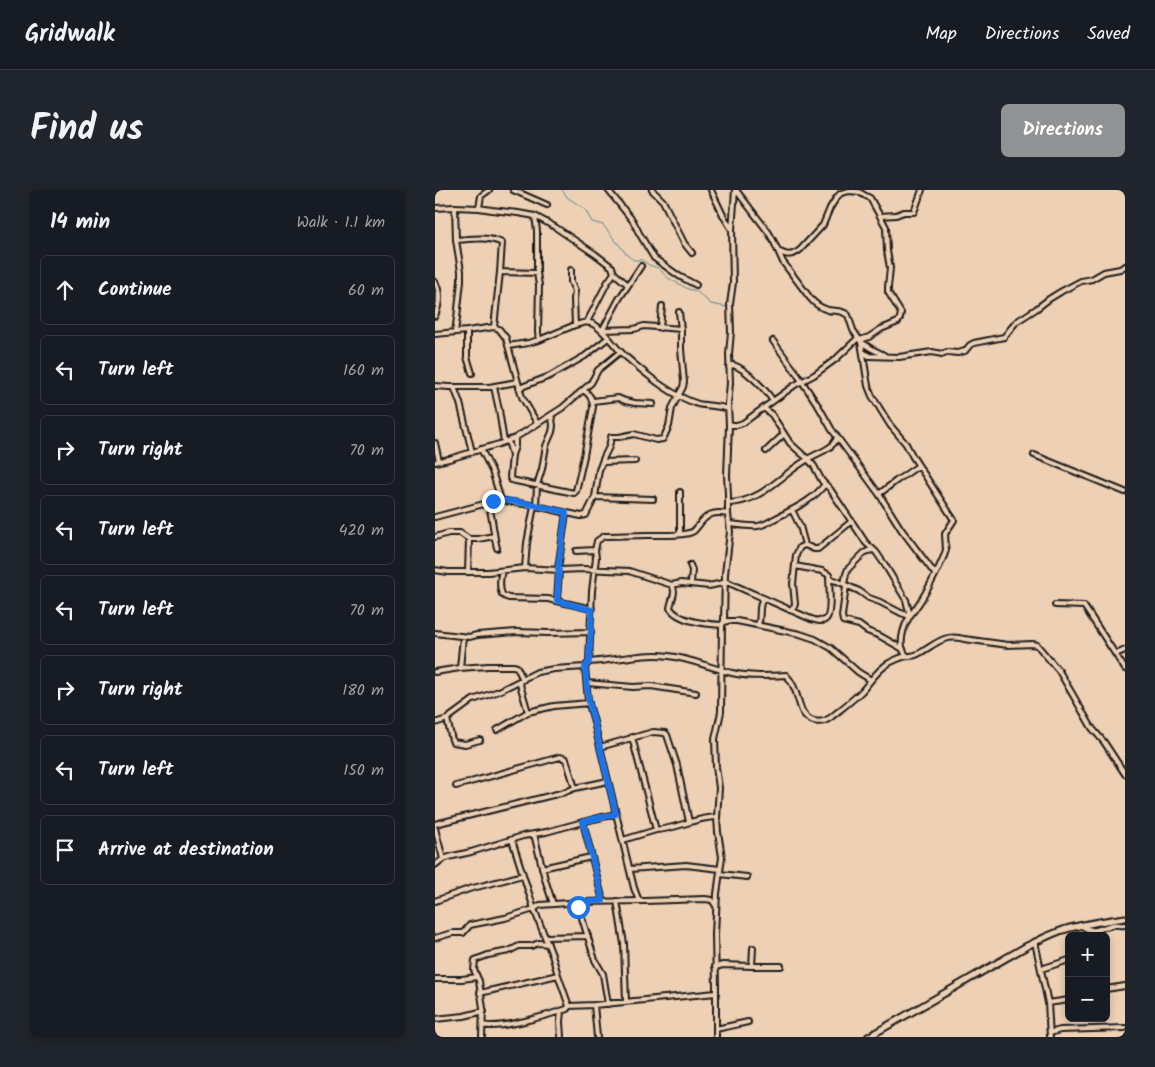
<!DOCTYPE html>
<meta charset="utf-8">
<style>
:root{--surface:#171b24;--page:#20242c;--text:#f1f3f6;--muted:#9ea1a6;--line:#363941;--accent:#919294}
body{margin:0;font-family:Kalam,sans-serif;background:var(--page);color:var(--text)}
.controls{position:absolute;right:15px;bottom:15px;display:grid;overflow:hidden;border-radius:8px;box-shadow:0 2px 8px #0003}
.controls button{width:45px;height:45px;display:grid;place-items:center;padding:0;border:0;border-bottom:1px solid var(--line);background:var(--surface);color:var(--text);font:25px sans-serif}
.stop{position:absolute;width:15px;height:15px;margin:-11px;border:4px solid #1a73e8;border-radius:50%;background:#fff}
.stop.end{background:#1a73e8;border-color:#fff;box-shadow:0 1px 5px #0008}
.list{margin:0;padding:0;list-style:none}
h2{display:flex;justify-content:space-between;align-items:center;height:65px;margin:0;padding:0 20px;font-size:21px}
h2 small{font-size:16px;font-weight:400;color:var(--muted)}
.list li{display:grid;grid-template-columns:32px 1fr auto;gap:15px;align-items:center;box-sizing:border-box;height:70px;margin:0 10px 10px;padding:0 10px;border:1px solid var(--line);border-radius:8px}
.list b{display:block;font-size:19px;white-space:nowrap}
.list em{font-size:16px;font-style:normal;color:var(--muted)}
.icon{flex:none;width:28px;height:28px;fill:none;stroke:currentColor;stroke-width:2;stroke-linecap:round;stroke-linejoin:round}
.map{position:relative;flex:none;width:690px;height:847px;overflow:hidden;border-radius:8px}
header{display:flex;align-items:center;gap:30px;box-sizing:border-box;height:70px;padding:0 25px;background:var(--surface);border-bottom:1px solid var(--line)}
header strong{font-size:24px}
nav{display:flex;gap:28px;margin-inline-start:auto;font-size:18px}
.intro{display:flex;align-items:center;justify-content:space-between;box-sizing:border-box;height:120px;padding:0 30px}
h1{margin:0;font-size:35px}
.button{padding:12px 22px;border-radius:8px;background:var(--accent);color:#fff;font-size:18px;font-weight:700}
main{display:flex;gap:30px;padding:0 30px}
aside{flex:1;background:var(--surface);border-radius:8px;box-shadow:0 2px 8px #0003}
.map>svg:first-child{display:block}
.lines{fill:none;stroke-linecap:round;stroke-linejoin:round}
.stream{stroke:#598990;stroke-width:1}
.minor-casing{stroke:#1c1c1c;stroke-width:8}
.secondary-casing{stroke:#1c1c1c;stroke-width:9}
.minor{stroke:#eed0b4;stroke-width:4}
.secondary{stroke:#eed0b4;stroke-width:5}
.route{stroke:#1a73e8;stroke-width:6}
</style>
<header>
<strong>Gridwalk</strong>
<nav><a>Map</a><a>Directions</a><a>Saved</a></nav>
</header>
<div class="intro"><h1>Find us</h1><a class="button">Directions</a></div>
<main>
<aside>
<h2>14 min<small>Walk · 1.1 km</small></h2>
<ul class="list">
<li><svg class="icon" aria-label="ahead" viewBox="0 0 24 24"><path d="M12 20V5M6 11l6-6 6 6"/></svg><div><b>Continue</b></div><em>60 m</em></li>
<li><svg class="icon" aria-label="left" viewBox="0 0 24 24"><path d="M17 20v-9H6M10 6l-5 5 5 5"/></svg><div><b>Turn left</b></div><em>160 m</em></li>
<li><svg class="icon" aria-label="right" viewBox="0 0 24 24"><path d="M7 20v-9h11M14 6l5 5-5 5"/></svg><div><b>Turn right</b></div><em>70 m</em></li>
<li><svg class="icon" aria-label="left" viewBox="0 0 24 24"><path d="M17 20v-9H6M10 6l-5 5 5 5"/></svg><div><b>Turn left</b></div><em>420 m</em></li>
<li><svg class="icon" aria-label="left" viewBox="0 0 24 24"><path d="M17 20v-9H6M10 6l-5 5 5 5"/></svg><div><b>Turn left</b></div><em>70 m</em></li>
<li><svg class="icon" aria-label="right" viewBox="0 0 24 24"><path d="M7 20v-9h11M14 6l5 5-5 5"/></svg><div><b>Turn right</b></div><em>180 m</em></li>
<li><svg class="icon" aria-label="left" viewBox="0 0 24 24"><path d="M17 20v-9H6M10 6l-5 5 5 5"/></svg><div><b>Turn left</b></div><em>150 m</em></li>
<li><svg class="icon" aria-label="arrive" viewBox="0 0 24 24"><path d="M6 21V4h12l-3 4 3 4H6"/></svg><div><b>Arrive at destination</b></div></li>
</ul>
</aside>
<div class="map">
<svg width="690" height="847" viewBox="0 0 690 847">
<rect width="100%" height="100%" fill="#eed0b4"/>
<filter id="ink" filterUnits="userSpaceOnUse"><feTurbulence type="fractalNoise" baseFrequency=".02" numOctaves="2"/><feDisplacementMap in="SourceGraphic" scale="10" xChannelSelector="R" yChannelSelector="G"/><feConvolveMatrix kernelMatrix="1 2 1 2 8 2 1 2 1" color-interpolation-filters="sRGB"/></filter>
<g filter="url(#ink)">
<g class="lines">
<!-- stream -->
<path class="stream" d="M127 0 133 8 150 19 157 32 168 35 193 66 199 70H207L214 75 223 78 233 88 253 99 261 101 276 114 292 117"/>
<defs>
<path id="minor" d="M78 0 112 15
M173 0 198 31 204 43 219 68 244 86 261 95
M217 0 228 11 249 53 257 63
M276 0 289 27 297 40
M301 0 334 43 339 52 348 72 375 108C379 113 386 118 393 120 402 122 404 119 413 125L418 140 426 152 433 196 437 206 455 235 471 254 478 267 519 330 510 344 511 360 509 366C503 380 496 394 488 407 484 414 479 420 475 426 468 437 462 457 472 466
M0 18 20 17 44 18 57 20 83 23 100 26 120 37 160 64 177 77 179 83 193 95
M44 18 46 6 54 0
M100 26 102 41V83L104 95 103 142 104 150
M445 26 461 25 469 22H479L487 0
M21 50C36 49 53 46 67 53L65 82 59 137
M343 61C352 66 357 66 365 60L388 35 395 18 402 7 406 3 414 1 424 2 429 5 435 8 440 17 451 37 452 61 455 78 453 97V102L466 123 465 128 463 132 446 139 434 147 425 150
M136 80V92L140 101 139 109 140 135
M65 82 102 83
M0 92C6 103 5 114 0 126
M152 132 172 93 179 83
M225 138 227 116
M168 140 199 139 209 136 246 139
M32 141V167L37 183
M167 141 184 109 206 76
M20 142 22 128 26 91V81L21 50 20 17
M0 144 32 141 59 137 64 139 71 148 87 207 102 233
M338 151 360 181 384 217 397 240 444 304 466 339 500 384
M426 152 437 159 449 165
M73 156 93 153 104 150 140 135C145 134 150 131 155 133 166 135 178 155 186 162 189 166 194 169 198 173 217 189 238 206 263 214 272 216 287 216 293 219
M428 162 434 166 464 167 497 162 507 164 512 162 523 163 530 161 535 155 539 153 569 147 581 132 601 119 614 109 627 101 646 91 657 89 669 82 685 79 690 76
M294 177 298 175C310 178 332 201 338 211
M0 196 14 197H54L82 192
M19 197 25 213 37 262
M59 197 64 220 69 252
M84 198 115 186 150 166 173 148
M158 211 183 208 190 211 200 213 218 214
M329 218 337 225 355 253 367 264 372 268 379 276 387 291 395 299 431 353 441 362 450 375 471 410 475 426 466 423 445 412 434 408 424 401 402 391 394 389
M294 235H302L308 233 360 195 379 185 401 169 423 148
M80 248V256L77 265 75 287 76 290 139 303 141 301 149 266 158 217C158 209 155 204 148 200
M73 251 77 265
M0 253 4 271
M46 259 57 281 66 310
M331 261 349 244
M599 265 690 302
M0 272 14 269 64 254 80 248 127 218 148 200 156 193 163 180 185 162
M167 272 200 271
M444 304 461 291 483 276
M160 307 218 309
M53 313C58 328 58 343 62 358
M293 313C325 313 345 286 370 271 379 263 398 261 402 247
M101 316 102 295 107 279 111 256 117 242 118 236 117 228 114 227
M357 320 365 336 370 355
M0 327 64 310 101 316 146 326 151 325 160 307 164 280 169 267 174 257 176 247H184L199 244 221 250 228 249 234 236 237 218 248 197 249 192 246 159V140L244 122
M295 334C304 335 314 337 323 336 330 335 335 331 341 328 358 319 378 311 390 294
M245 344V302
M0 347 14 343H25L34 349H43L59 346
M141 361 160 360
M255 375 257 380 256 393
M90 378 92 353 99 316
M123 379 131 323
M0 380 13 382H53L90 378 124 380 148 379 194 381 237 395 246 393 274 396 292 392 376 429C381 430 387 433 391 429 397 424 394 393 394 385L387 381 360 376
M67 381C65 387 64 398 67 404 69 407 71 407 74 408L113 409 157 419
M33 382 34 349
M409 394 411 384 413 379 429 363 433 361 438 360
M237 395C242 403 236 410 235 418 244 432 272 434 287 435
M411 396 407 426 408 431 424 435 432 441 445 446 468 459
M122 411 124 380
M620 415 649 416 690 479
M355 420 359 417 360 414 358 394 361 365 365 357 370 355 379 359H383L417 331
M288 433 292 431H302L365 444 380 449 396 458 423 482 436 490
M323 435C327 425 322 419 328 408
M0 443 34 447 42 445 82 442 113 443 156 442
M681 464 690 460
M154 472C180 471 208 462 234 466 257 469 276 478 297 483 315 487 333 486 351 485 361 495 362 509 367 521 373 532 385 535 395 528 406 519 417 511 427 501 436 491 442 480 454 473 458 471 464 468 468 467 474 465 478 467 483 464 500 455 509 443 529 449L573 455 597 454 602 455 624 481 657 538 669 552 690 584
M150 477 153 511 158 528 199 698 204 711
M25 478 28 447
M0 482 25 478 53 476H78L82 477 88 490
M84 491 93 522 119 516 154 513
M152 493 198 497 216 496 261 503
M12 529 17 550 18 552 30 554 45 550
M0 533 12 529 38 510 64 501 102 482 119 479 150 477 154 472 157 401 161 368 160 360 162 351 169 346C183 346 197 345 212 345 226 345 241 346 254 343 259 342 260 340 263 336 272 324 278 321 293 324
M62 540 93 522
M197 547 221 640
M165 557 218 542 230 543 232 545 242 575 254 632
M21 596 125 567 131 569 140 598
M148 632 168 711
M0 634 130 602 140 598 173 591
M0 638 8 669
M99 644 110 689 118 714
M77 650 99 719 117 765 123 785 134 816
M188 650 221 640C242 639 261 627 282 627
M0 675 8 669 18 666 36 662 88 646 111 642 159 629 181 624
M107 678 156 667
M195 679 251 675 285 679
M285 684 312 687
M0 711 34 699 88 685
M182 711 189 754 191 812
M142 712 160 770 168 784 173 814
M647 736C660 745 666 737 678 735 682 734 686 736 690 735
M110 747 153 746
M0 748 17 743H28L35 735 70 728 99 719 105 715 147 712 210 711 270 709 277 710 281 716
M600 752 613 813 615 847
M317 776H346
M280 777 288 775 317 776 318 758
M606 779 634 770
M0 789H27L42 787
M671 799 690 796
M45 803 123 785
M613 813 634 810
M159 815 162 847
M126 821 125 832 126 847
M0 829 29 826 49 821
M48 835C64 840 114 825 132 819L134 816 159 815 281 803
M281 839 313 832
M615 843 625 840 690 838
M47 847 48 818 44 791 39 780 40 770 53 765 74 761 84 756H96L104 753 113 754
M281 847V797L280 744 282 704 287 667 283 642 282 628 284 598 281 577 280 549 286 522 287 435 289 431 290 384 295 342 293 324V305L292 285 294 235 293 214 295 193 294 164 296 142 295 114 298 93 297 40 300 0"/>
<path id="secondary" d="M433 847 592 756C604 750 616 744 628 740 648 734 669 731 690 728"/>
</defs>
<!-- minor casing -->
<use href="#minor" class="minor-casing"/>
<!-- secondary casing -->
<use href="#secondary" class="secondary-casing"/>
<!-- minor -->
<use href="#minor" class="minor"/>
<!-- secondary -->
<use href="#secondary" class="secondary"/>
</g>
</g>
<g class="lines" filter="url(#ink)">
<!-- route -->
<path class="route" d="M58 311C72 307 115 319 131 322L123 379 124 380 122 411 157 420 154 472 150 477C152 494 152 511 158 528L181 624 159 629 148 632 168 711 142 712 143 717"/>
</g>
</svg>
<div class="controls">
<button>+</button>
<button>−</button>
</div>
<div class="stop" style="left:143px;top:717px"></div>
<div class="stop end" style="left:58px;top:311px"></div>
</div>
</main>
